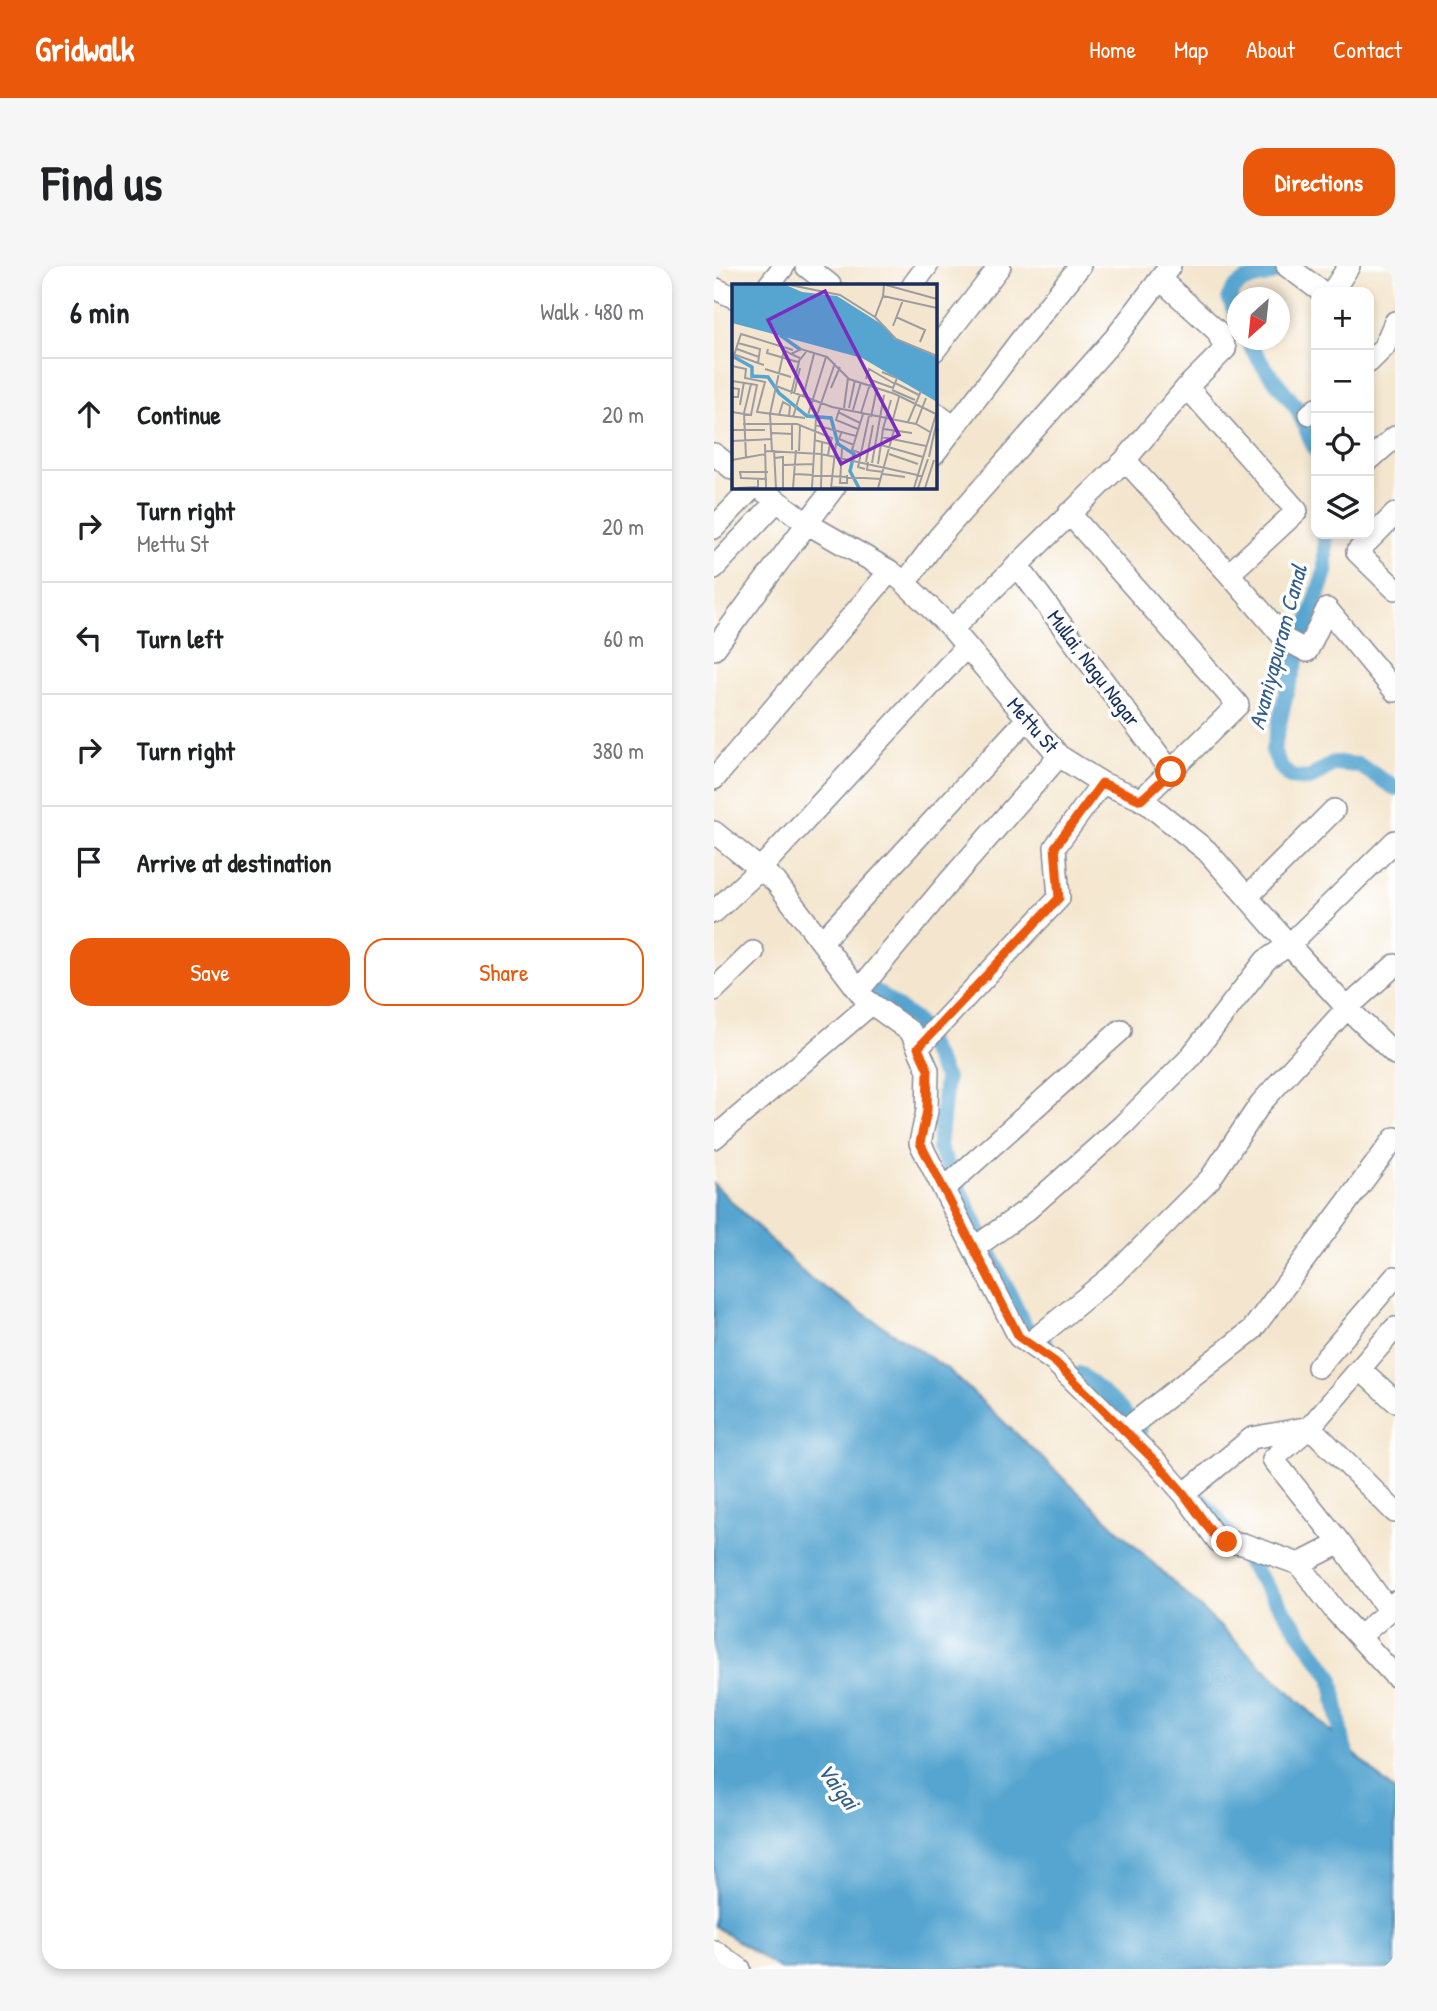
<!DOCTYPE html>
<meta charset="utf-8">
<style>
:root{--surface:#fff;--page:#f6f6f6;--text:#202124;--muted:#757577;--line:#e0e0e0;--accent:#ea580c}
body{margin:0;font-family:"Patrick Hand",sans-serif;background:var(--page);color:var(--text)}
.controls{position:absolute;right:21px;top:21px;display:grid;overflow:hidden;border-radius:14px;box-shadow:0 4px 10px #0003}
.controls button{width:63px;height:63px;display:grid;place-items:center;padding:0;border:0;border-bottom:2px solid var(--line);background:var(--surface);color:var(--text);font:35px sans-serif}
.compass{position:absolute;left:513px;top:21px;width:63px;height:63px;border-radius:50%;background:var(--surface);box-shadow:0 4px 10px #0003;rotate:207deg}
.stop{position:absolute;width:21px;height:21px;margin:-16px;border:5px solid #ea580c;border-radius:50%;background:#fff}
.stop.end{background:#ea580c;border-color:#fff;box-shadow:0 2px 7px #0008}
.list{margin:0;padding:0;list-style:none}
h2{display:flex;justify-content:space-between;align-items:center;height:91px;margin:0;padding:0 28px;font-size:30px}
h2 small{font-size:23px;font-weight:400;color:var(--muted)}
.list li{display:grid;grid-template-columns:46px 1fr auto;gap:21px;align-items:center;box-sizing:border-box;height:112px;padding:0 28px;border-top:2px solid var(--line)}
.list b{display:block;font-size:26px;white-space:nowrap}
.list p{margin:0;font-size:23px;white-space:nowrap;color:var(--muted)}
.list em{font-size:23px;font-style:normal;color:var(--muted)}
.actions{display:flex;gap:14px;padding:21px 28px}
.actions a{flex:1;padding:16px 0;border:2px solid var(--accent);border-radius:21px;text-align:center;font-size:24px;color:var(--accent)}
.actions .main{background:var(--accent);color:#fff}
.icon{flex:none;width:38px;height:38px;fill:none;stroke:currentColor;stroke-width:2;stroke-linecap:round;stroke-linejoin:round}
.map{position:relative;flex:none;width:681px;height:1703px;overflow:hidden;border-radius:21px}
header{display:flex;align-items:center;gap:42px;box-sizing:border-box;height:98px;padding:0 35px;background:var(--accent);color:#fff}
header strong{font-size:33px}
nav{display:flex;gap:38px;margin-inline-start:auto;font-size:24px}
.intro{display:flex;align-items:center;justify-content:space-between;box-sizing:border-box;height:168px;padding:0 42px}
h1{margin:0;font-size:49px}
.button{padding:18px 32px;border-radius:21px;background:var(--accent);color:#fff;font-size:24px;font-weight:700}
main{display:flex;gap:42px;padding:0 42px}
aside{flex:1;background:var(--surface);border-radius:21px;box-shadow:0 4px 10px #0003}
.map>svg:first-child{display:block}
.water{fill:#56a5d0;stroke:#386a97;stroke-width:2}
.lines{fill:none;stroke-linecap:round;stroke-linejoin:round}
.canal{stroke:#56a5d0;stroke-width:16}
.minor-casing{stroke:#888a96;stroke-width:24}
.minor{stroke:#fff;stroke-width:21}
.route{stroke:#ea580c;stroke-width:9}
.labels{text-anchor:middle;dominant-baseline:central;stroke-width:7;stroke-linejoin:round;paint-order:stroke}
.street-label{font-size:21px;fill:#1b2f5e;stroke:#fff}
.water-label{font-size:23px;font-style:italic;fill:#335e8c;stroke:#fff}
.inset-river{fill:none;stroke:#56a5d0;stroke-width:3.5}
.inset-road{fill:none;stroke:#9d9da1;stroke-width:2}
.view{fill:#7b2cbf;fill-opacity:0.15;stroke:#7b2cbf;stroke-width:3.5}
.inset-edge{fill:none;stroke:#1b2f5e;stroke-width:3.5}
</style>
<header>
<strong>Gridwalk</strong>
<nav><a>Home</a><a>Map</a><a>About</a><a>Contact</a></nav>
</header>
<div class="intro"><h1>Find us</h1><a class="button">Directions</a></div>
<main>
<aside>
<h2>6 min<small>Walk · 480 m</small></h2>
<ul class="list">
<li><svg class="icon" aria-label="ahead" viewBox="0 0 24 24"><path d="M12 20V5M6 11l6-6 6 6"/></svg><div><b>Continue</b></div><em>20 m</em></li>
<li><svg class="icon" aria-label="right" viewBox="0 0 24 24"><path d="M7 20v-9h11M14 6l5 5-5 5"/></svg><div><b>Turn right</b><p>Mettu St</p></div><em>20 m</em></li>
<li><svg class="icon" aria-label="left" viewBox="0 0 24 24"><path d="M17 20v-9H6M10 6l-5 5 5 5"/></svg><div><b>Turn left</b></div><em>60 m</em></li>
<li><svg class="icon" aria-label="right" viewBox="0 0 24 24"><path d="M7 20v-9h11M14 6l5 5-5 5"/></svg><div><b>Turn right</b></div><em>380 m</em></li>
<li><svg class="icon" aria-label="arrive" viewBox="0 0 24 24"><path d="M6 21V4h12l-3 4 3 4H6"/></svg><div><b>Arrive at destination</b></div></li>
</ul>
<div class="actions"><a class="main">Save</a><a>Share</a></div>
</aside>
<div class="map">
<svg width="681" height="1703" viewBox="0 0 681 1703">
<rect width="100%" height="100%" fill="#fff"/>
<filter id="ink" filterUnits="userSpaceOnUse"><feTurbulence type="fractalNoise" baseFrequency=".0143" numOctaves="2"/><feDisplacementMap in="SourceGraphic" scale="14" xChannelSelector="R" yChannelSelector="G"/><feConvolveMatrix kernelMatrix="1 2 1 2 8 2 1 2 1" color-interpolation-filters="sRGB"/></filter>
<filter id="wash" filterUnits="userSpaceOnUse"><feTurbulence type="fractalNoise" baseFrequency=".00686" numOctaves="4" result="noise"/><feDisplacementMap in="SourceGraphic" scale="28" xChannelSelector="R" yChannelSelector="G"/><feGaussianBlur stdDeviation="1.57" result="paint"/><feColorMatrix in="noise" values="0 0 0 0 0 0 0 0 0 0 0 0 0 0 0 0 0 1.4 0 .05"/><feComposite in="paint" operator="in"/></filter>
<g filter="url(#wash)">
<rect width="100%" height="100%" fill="#f4e6ce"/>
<!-- water -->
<path class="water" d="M0 918 93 1010 235 1104 681 1526V1703H66L0 1660Z"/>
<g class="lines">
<!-- canal -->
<path class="canal" d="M524 54 515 31C529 4 552 17 571 0
M533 74 548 98 583 142 602 185
M611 268V306L573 423 559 484 566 500 576 511 595 513 620 497 645 499 681 522
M145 709 156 722 202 755 232 813 225 882 311 1061 331 1078
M366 1108 402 1139 426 1165
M473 1219 501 1250 617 1410 629 1477 635 1496"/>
</g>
</g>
<g filter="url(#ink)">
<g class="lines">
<defs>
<path id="minor" d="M92 0 116 19
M573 0 608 26
M55 19 70 0
M199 19 213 0
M0 22 19 31
M618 26 635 0
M220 85 286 0
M655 96 670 81 681 56
M473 121 583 245 515 308
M220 146 240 161
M596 148 602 143
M0 188 19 203
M220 188 309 71 366 0
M411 194 515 308 572 374 593 385 613 343 681 425
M655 194 681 171
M43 220 94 258 176 305 191 317 238 363 345 490 388 517 429 534 493 585 575 679 633 742 681 788
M355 247 524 439 427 534
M681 248 643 286 681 323
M0 262 40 220
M303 299 457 506
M0 302 63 235
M191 317 225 271 401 72 456 0
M238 363 411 194 473 121 511 83 503 65 447 14
M0 383 121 220
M0 513 176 305
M0 566 62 616 151 733 197 766 214 804 213 845 206 877 305 1071 341 1096 444 1198 470 1228 504 1275 529 1278 585 1298 626 1277 675 1345 681 1336
M533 631 620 544
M0 646 46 603 252 381
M108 675 313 453
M0 724 39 686
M145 724 234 617 345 490
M204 782 345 632 341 581 388 517
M0 872 157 738
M230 923 407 764
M260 982 313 944 409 859 474 794 552 694 575 679 681 575
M315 1078 403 1006 496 913 547 837 633 742 681 699
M604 1101 681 1011
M647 1104 681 1135
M410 1165 538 1064 681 872
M470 1228 538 1172 596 1161 681 1246
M626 1277 559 1193 596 1161 681 1062
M585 1298 622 1346 681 1410
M645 1371 675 1345
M0 1685 26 1703"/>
</defs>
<!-- minor casing -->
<use href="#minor" class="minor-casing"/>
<!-- minor -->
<use href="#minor" class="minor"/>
</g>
</g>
<g class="lines" filter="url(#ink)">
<!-- route -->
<path class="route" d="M457 506 427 534 388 517 341 581 345 632 204 782 214 804 213 845 206 877 305 1071 341 1096 444 1198 470 1228 504 1275 513 1276"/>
</g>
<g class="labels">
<!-- street labels -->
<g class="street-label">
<text transform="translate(380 402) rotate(53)">Mullai, Nagu Nagar</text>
<text transform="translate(319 459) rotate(49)">Mettu St</text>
</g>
<!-- water labels -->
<g class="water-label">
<text transform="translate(563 381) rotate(-75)">Avaniyapuram Canal</text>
<text transform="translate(125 1520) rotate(53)">Vaigai</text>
</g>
</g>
<!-- overview -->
<g transform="translate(18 18)">
<rect width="205" height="205" fill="#f4e6ce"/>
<path d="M0 1H54L70 8 105 12 154 43 163 55 205 73V118L130 74 0 39Z" fill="#56a5d0"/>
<path class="inset-river" d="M48 51 69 66M2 73 20 83V92L36 93 47 109 75 132 99 134 106 160 122 170 118 187 127 204"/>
<path class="inset-road" d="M58 1 108 11 143 33 151 12M152 1 151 12 205 24M154 1 205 15M143 33 164 55 205 72M164 33 193 46 188 58M161 42 171 16M6 59 9 50 61 66M5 65 27 73M36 65 35 69 66 78 74 68M1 70 26 79M59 70 68 74 59 110M0 78 6 59 28 65 26 79 32 81M0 82 14 85 13 94 33 98 25 128 73 134M33 85 59 93M150 88 165 94 163 99M134 95 137 85 163 100M139 96 161 104 163 99 187 111M0 97 19 100 12 129 14 173M44 102 100 123 184 140 198 148M0 104 7 105 6 113H0M99 104 108 83M160 106 183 116M62 110 68 84M71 113 82 70M8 121 12 98M108 124 104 136 126 145M112 124 116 94M117 124 123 96M121 126 129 98M0 128 19 131 25 101 19 100M106 128 128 139M129 129 138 100M47 131 51 118 58 122 57 132M76 131 94 73M61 133 68 110M139 133 145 104M161 135 167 113M176 138 189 107M11 140H65L100 154 98 160M60 140V166M184 140 194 114M83 141 124 152M151 145 159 116M0 146H33M110 147 107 155 122 161M40 149 61 150M150 153 151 145 180 149M82 156 98 160 96 171M0 157 40 155M33 160 34 204M149 161 191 173M110 164 108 199H115V191M42 166 44 204M34 167 89 170 190 192M40 167 38 130 52 66 59 70 69 65 95 73 117 95 163 110 204 130M67 167 68 142M128 169 120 166 131 130M157 170 186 180M197 173 205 136M43 174 51 173V204M0 176 34 170M134 178 141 141M136 178 135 186 151 188M140 179 152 111M146 180 150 153 194 162M52 181 81 180M133 185 126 183 137 132M63 190 149 195M151 190 173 193M35 195 9 194 8 188H36M99 203 123 204M6 204 26 203V195M61 204 64 166M80 204 84 134 103 79M89 204 90 158M99 204 104 159M146 204 162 146M182 204 205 127M186 204 196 175M193 204 202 176"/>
<path class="view" d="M93 7 167 151 109 180 36 36Z"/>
<rect width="205" height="205" class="inset-edge"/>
</g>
</svg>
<div class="controls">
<button>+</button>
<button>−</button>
<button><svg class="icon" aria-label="locate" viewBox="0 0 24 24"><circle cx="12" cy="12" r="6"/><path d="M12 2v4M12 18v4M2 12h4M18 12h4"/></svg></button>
<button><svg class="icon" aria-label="layers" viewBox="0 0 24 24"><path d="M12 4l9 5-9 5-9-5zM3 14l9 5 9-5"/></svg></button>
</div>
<svg class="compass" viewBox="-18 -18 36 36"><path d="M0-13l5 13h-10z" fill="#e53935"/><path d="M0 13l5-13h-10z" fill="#757577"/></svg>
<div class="stop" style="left:457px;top:506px"></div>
<div class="stop end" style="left:513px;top:1276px"></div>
</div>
</main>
